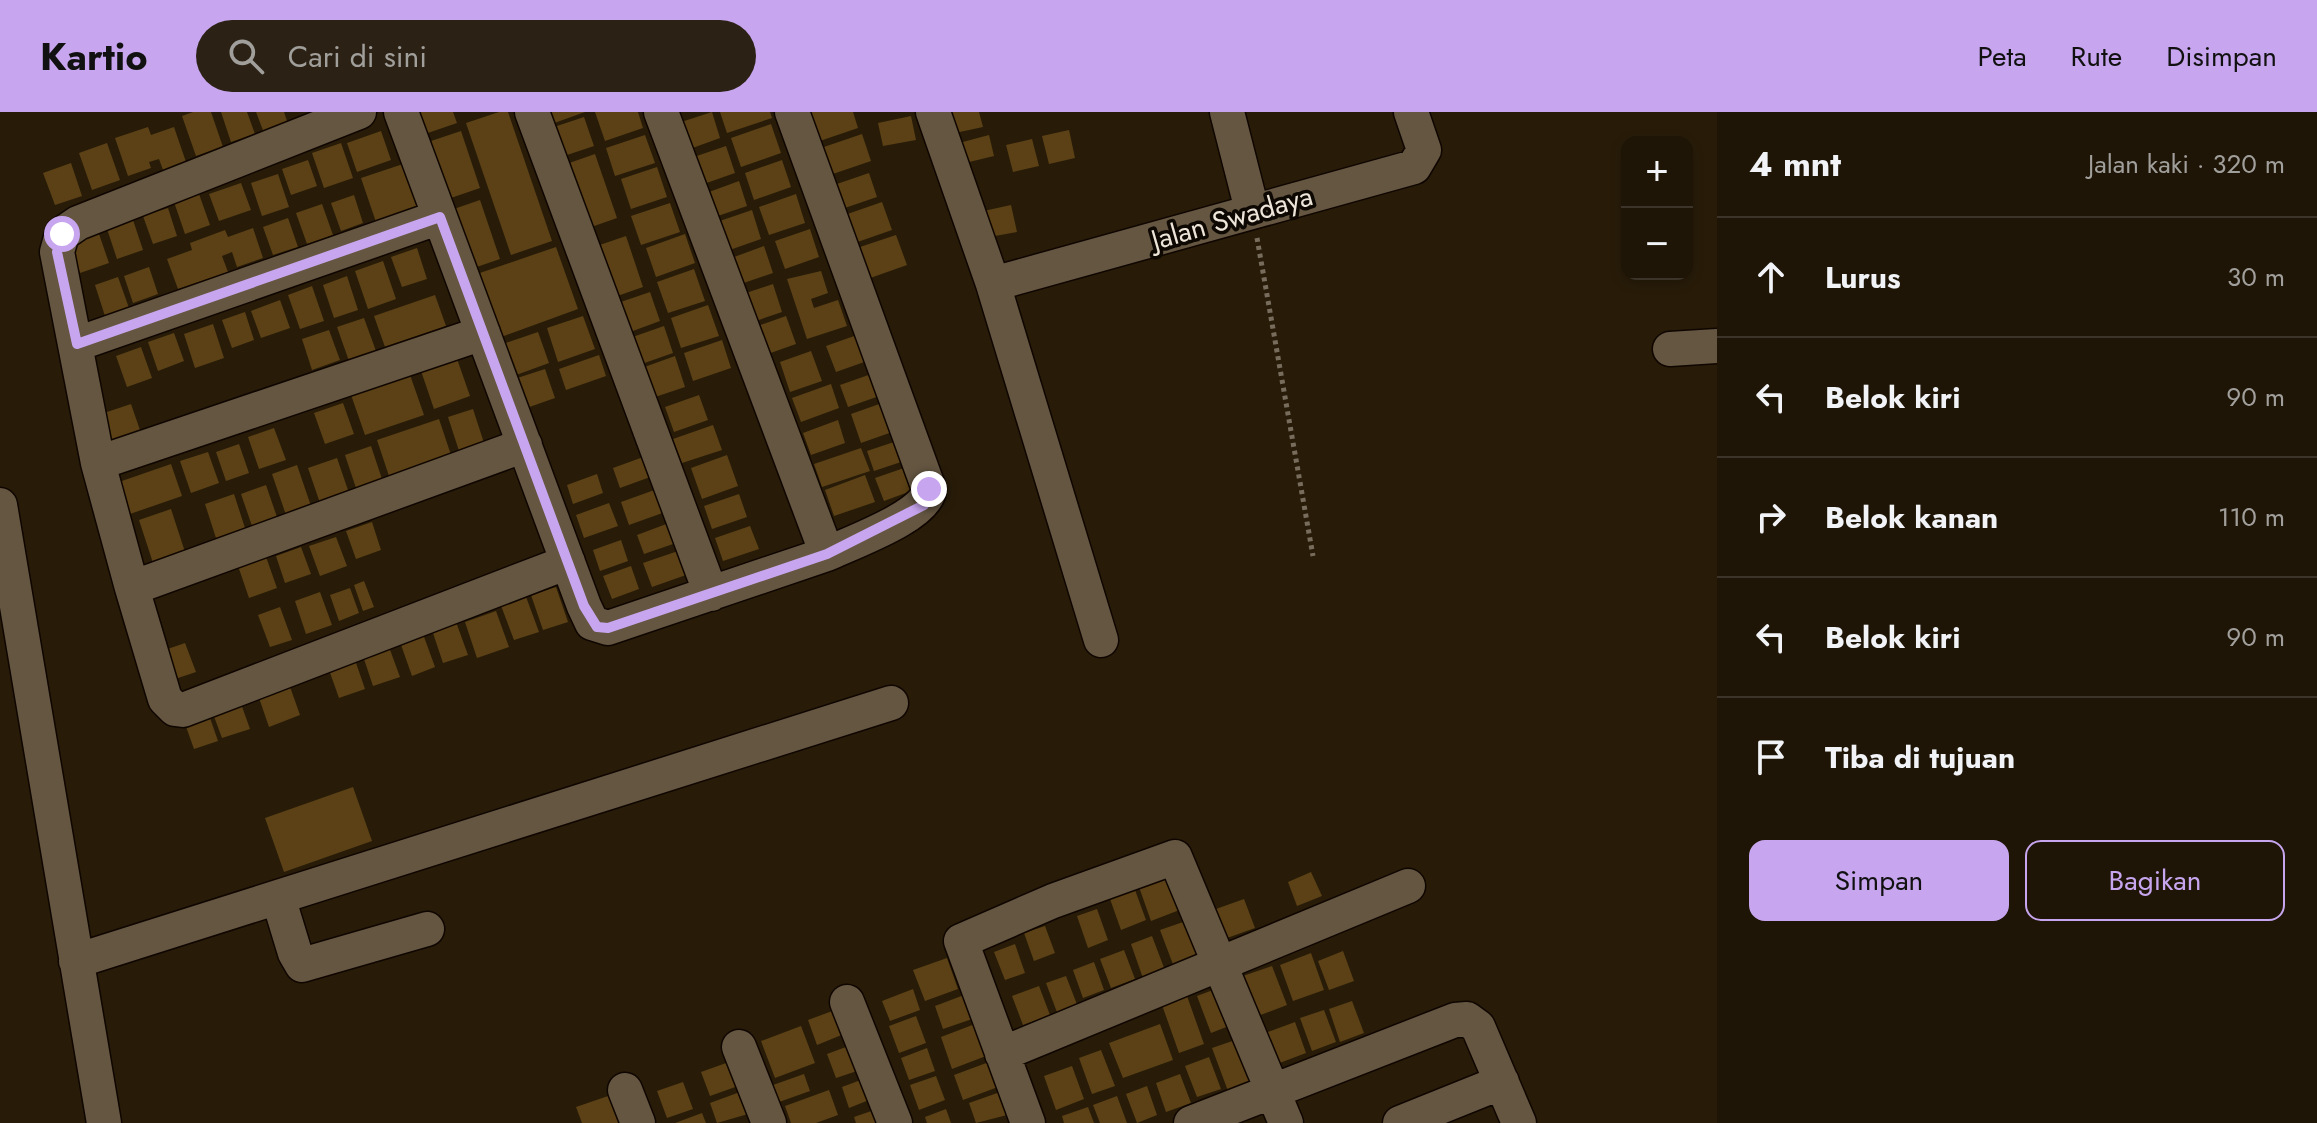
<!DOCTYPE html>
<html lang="id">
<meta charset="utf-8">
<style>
:root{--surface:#1e1507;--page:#2b2215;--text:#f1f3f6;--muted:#a19f9b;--line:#3c3428;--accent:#c8a6ef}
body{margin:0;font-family:Jost,sans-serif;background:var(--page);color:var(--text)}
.controls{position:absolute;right:24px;top:24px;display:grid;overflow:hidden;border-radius:16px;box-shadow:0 4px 12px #0003}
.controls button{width:72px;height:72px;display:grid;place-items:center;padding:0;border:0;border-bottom:2px solid var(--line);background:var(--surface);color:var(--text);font:40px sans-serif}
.stop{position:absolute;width:24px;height:24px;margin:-18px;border:6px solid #c8a6ef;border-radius:50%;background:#fff}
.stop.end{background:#c8a6ef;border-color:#fff;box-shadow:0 2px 8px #0008}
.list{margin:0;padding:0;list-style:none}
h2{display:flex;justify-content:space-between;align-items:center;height:104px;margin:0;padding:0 32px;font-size:34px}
h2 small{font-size:26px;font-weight:400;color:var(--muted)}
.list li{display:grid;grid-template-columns:52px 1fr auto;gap:24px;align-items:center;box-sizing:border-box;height:120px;padding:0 32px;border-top:2px solid var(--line)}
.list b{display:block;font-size:30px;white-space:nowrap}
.list em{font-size:26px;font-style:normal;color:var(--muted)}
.actions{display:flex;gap:16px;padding:24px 32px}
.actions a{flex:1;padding:18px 0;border:2px solid var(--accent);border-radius:16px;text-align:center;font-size:28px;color:var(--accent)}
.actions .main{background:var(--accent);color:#111}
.icon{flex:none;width:44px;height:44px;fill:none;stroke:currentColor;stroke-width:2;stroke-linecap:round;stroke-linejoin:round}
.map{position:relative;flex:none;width:1717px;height:1011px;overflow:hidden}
header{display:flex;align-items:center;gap:48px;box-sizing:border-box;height:112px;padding:0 40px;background:var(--accent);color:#111}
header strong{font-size:38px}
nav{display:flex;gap:44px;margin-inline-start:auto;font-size:28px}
.search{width:560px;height:72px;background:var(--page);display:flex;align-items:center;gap:20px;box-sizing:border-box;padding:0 28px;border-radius:44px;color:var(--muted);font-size:30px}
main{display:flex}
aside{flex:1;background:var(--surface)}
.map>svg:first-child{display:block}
.building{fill:#5b4115}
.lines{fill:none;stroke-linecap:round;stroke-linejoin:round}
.minor-casing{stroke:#100600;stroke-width:37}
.path{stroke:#786d5d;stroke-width:5;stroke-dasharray:4 4;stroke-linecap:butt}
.minor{stroke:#645641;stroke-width:34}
.route{stroke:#c8a6ef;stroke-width:10}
.labels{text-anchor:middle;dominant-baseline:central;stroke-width:7;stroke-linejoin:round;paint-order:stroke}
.street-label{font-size:28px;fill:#ede5d9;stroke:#0d0802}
</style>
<header>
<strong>Kartio</strong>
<div class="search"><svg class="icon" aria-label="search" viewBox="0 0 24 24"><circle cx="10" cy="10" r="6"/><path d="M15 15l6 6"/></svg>Cari di sini</div>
<nav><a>Peta</a><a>Rute</a><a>Disimpan</a></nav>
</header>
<main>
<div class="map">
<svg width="1717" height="1011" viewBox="0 0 1717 1011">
<rect width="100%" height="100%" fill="#281c09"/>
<!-- building -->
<path class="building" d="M193 0H211L223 35 196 44 182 4Z
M221 0H247L255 22 231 30Z
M256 0H284L288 12 264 21Z
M417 0H453L457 11 425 22Z
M499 0H508L552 129 511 143 466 11Z
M541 0H585L546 14Z
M595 0H638L643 16 605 29Z
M712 0 720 26 687 38 678 11Z
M720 0H770L772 6 727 21Z
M803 0H853L858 16 814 31Z
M950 0H979L983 15 955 21Z
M911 4 916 28 883 34 878 11Z
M584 5 594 34 558 46 548 17Z
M771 12 781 41 741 55 731 26Z
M148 15 151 23 174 15 186 50 163 58 159 47 149 50 151 56 128 64 115 26Z
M1069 18 1075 46 1049 52 1042 24Z
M381 19 391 48 357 60 347 31Z
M461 19 480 76 445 88 425 31Z
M862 22 871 49 827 64 818 37Z
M645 23 655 51 615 64 606 36Z
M989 23 994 44 965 51 959 31Z
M1032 27 1039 54 1013 60 1006 33Z
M107 31 120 68 92 78 79 41Z
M341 31 353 66 324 76 312 41Z
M726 34 735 61 698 74 688 47Z
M595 42 617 106 577 120 555 56Z
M308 48 317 74 291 83 282 57Z
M782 48 791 75 754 88 745 61Z
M71 51 82 84 55 93 43 61Z
M403 52 419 99 377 113 361 66Z
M657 55 667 85 631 97 621 67Z
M869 61 877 85 836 99 828 75Z
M278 62 289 95 262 104 251 71Z
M739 69 747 94 709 107 701 83Z
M241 71 251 98 219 109 209 82Z
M199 82 210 113 185 122 174 90Z
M796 82 805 111 769 123 759 95Z
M354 83 363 111 341 119 331 91Z
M480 88 500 147 468 158 448 99Z
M882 90 892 118 846 134 836 106Z
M670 91 680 120 641 133 631 104Z
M322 92 333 123 307 132 296 101Z
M1011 93 1017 120 984 126 979 100Z
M168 96 177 124 153 132 143 104Z
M752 98 761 127 721 141 711 112Z
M288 106 298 135 273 143 263 115Z
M133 108 143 138 117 147 107 117Z
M253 116 263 146 237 155 232 140 222 144 228 160 178 177 167 147 192 138 190 131 225 118 228 125Z
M810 117 819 145 785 157 775 129Z
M98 119 109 151 80 161 69 129Z
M685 122 695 151 656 165 646 136Z
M896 123 907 153 859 170 848 139Z
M626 124 643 175 606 188 588 137Z
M764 134 773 161 735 174 726 148Z
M556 135 578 197 493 228 471 164Z
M417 136 427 167 402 175 391 145Z
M383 149 396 187 368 197 355 159Z
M149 155 158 182 133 191 124 164Z
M694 157 705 189 668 201 657 170Z
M821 159 828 181 811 187 814 196 838 188 847 214 807 227 787 167Z
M347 164 358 198 334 206 323 173Z
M118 165 129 196 105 204 95 173Z
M773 172 782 200 744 213 734 185Z
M312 174 324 209 300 217 288 183Z
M650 180 660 209 622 223 612 193Z
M435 183 446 214 385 235 374 204Z
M280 188 290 216 261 226 251 199Z
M708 193 719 224 681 236 671 206Z
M245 200 254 228 232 236 222 208Z
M583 204 595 237 558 250 547 216Z
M786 204 796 232 756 246 746 218Z
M364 206 376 239 349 249 337 215Z
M213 212 224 246 195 256 184 222Z
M664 214 673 241 633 255 624 228Z
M329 218 340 248 312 258 302 227Z
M538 220 549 251 508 266 497 234Z
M174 221 184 249 158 259 148 230Z
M857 223 867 249 836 260 826 234Z
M722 228 731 256 693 269 684 241Z
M141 235 152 266 127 275 116 244Z
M811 239 822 269 790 280 780 250Z
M599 243 606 264 566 278 559 257Z
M456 244 470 284 434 297 420 256Z
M675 244 685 275 649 287 639 257Z
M545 257 555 286 518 299 508 269Z
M409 260 424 303 365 323 350 280Z
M877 260 885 282 848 295 840 273Z
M831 272 839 296 801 310 792 286Z
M699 283 708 308 674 320 665 295Z
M885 290 895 319 861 331 851 302Z
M343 291 354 322 325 332 314 301Z
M131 292 141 321 111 331 101 302Z
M473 297 485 334 460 342 448 305Z
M439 307 452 346 390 367 377 328Z
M838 308 845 331 811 343 803 321Z
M713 313 722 338 682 351 673 327Z
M274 316 286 348 259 357 248 325Z
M900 328 907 348 874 359 867 339Z
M239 332 249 361 226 369 216 340Z
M371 334 383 370 357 379 345 343Z
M861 336 870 359 822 375 814 352Z
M208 340 219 371 191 381 180 349Z
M727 343 738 374 702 387 691 356Z
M646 344 653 364 620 376 613 356Z
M337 346 349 381 320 391 308 356Z
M171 352 182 384 130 402 119 370Z
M297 353 311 394 286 403 272 362Z
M904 356 911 379 884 389 875 366Z
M597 362 603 381 573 392 567 373Z
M865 363 875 390 834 404 825 378Z
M266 373 277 405 252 414 241 382Z
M660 376 668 399 629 413 621 390Z
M234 382 245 416 216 426 205 392Z
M739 382 747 405 712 417 704 394Z
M609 391 618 414 584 426 576 403Z
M171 397 186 443 154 454 139 408Z
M372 410 381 438 356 447 346 419Z
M669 411 676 431 644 442 637 423Z
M750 414 759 437 723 449 715 426Z
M336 425 347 454 320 464 309 434Z
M621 428 628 449 600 459 593 438Z
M301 435 311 462 285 471 276 444Z
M678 439 686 463 652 475 643 451Z
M265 442 277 476 249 486 237 451Z
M631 454 639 477 612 487 603 464Z
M364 469 374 495 363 499 354 473Z
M556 475 568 510 543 518 531 483Z
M350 476 359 501 339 509 330 483Z
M320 480 332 513 306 522 295 489Z
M525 482 539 520 514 528 500 491Z
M280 495 292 528 270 535 258 503Z
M496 499 509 535 477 546 465 510Z
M456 510 468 543 443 551 432 518Z
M423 522 435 555 412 564 400 530Z
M185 531 196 560 169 569 159 540Z
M389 535 400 565 373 574 363 544Z
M354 545 365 577 339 586 328 555Z
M289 572 300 603 269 615 258 583Z
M240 589 250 617 222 626 212 599Z
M208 600 218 629 194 637 184 609Z
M353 675 372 729 284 760 265 706Z
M1311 760 1322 784 1297 794 1288 770Z
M1169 764 1182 797 1151 809 1139 775Z
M1135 778 1146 808 1121 818 1110 787Z
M1244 787 1255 816 1227 826 1216 797Z
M1097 797 1108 828 1088 836 1077 804Z
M1186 809 1199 846 1174 855 1160 818Z
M1045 814 1055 841 1034 849 1024 821Z
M1152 824 1166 861 1144 869 1131 832Z
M1015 832 1025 861 1005 868 994 840Z
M1124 838 1135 867 1111 876 1100 847Z
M1343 839 1354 869 1329 878 1318 849Z
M1311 841 1324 878 1293 889 1280 853Z
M947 846 958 877 925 889 913 858Z
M1094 850 1104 878 1083 886 1073 858Z
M1272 854 1287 893 1255 905 1240 865Z
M1066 864 1078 895 1058 903 1046 871Z
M1039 874 1050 903 1023 913 1012 884Z
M1221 875 1234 912 1211 921 1197 884Z
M913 877 920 898 890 909 882 889Z
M972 880 981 904 943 917 935 894Z
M1187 884 1204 932 1179 941 1162 893Z
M1352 889 1364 921 1340 930 1329 897Z
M835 898 844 922 817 933 808 908Z
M1324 898 1336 930 1312 939 1300 906Z
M916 904 926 931 899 941 889 914Z
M1295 910 1306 941 1277 952 1265 921Z
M975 912 986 944 952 957 941 925Z
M1160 912 1173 948 1123 966 1109 931Z
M801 914 815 951 775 966 761 929Z
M1241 926 1256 969 1228 979 1212 936Z
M854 932 863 957 836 966 827 942Z
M927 936 935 959 909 968 901 946Z
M1101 938 1115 974 1092 982 1079 946Z
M1209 945 1221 977 1197 985 1185 954Z
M729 950 738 974 710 984 701 960Z
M989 950 998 975 963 988 954 963Z
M1072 954 1084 987 1056 998 1044 964Z
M804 962 810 979 779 990 773 973Z
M1180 962 1191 991 1166 1000 1156 971Z
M936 964 945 988 919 998 910 973Z
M866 966 874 986 849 996 842 975Z
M683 970 693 997 667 1006 657 979Z
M1147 974 1157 1003 1137 1011 1126 982Z
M829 978 838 1003 816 1011H791L785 994Z
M1003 979 1011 1002 976 1011 969 991Z
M740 980 748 1002 717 1011 710 991Z
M611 983 622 1011H582L576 995Z
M1117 984 1127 1011H1100L1093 993Z
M1088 995 1094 1011H1064L1062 1004Z
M880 996 886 1011H856L854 1005Z
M946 997 951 1011H927L925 1005Z
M702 1001 706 1011H675Z"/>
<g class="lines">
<defs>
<path id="minor" d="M401 0 584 494 592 511 608 516 827 442 661 0
M532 0 711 482
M792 0 929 377C929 403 850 431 827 442
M933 0 993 172 1101 528
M1227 0 1252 98
M993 172 1414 55 1424 38 1411 0
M483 221 98 351 132 476 525 333
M77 232 440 105
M1670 237 1717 234
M98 351 57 140 62 122 78 111 359 0
M0 393 104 1011
M132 476 165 587 175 597 183 598 568 450
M278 785 295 841 302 853 427 817
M76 849 891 591
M847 890 895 1011
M739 935 769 1011
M1002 942 1408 774
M625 978 638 1011
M1028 1011 961 829 1053 789 1175 745 1286 1011
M1191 1011 1455 908 1467 907 1478 915 1519 1011
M1400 1011 1502 970"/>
</defs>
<!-- minor casing -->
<use href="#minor" class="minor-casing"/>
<!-- path -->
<path class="path" d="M1257 126 1313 444"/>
<!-- minor -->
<use href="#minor" class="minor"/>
</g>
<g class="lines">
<!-- route -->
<path class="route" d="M62 122 57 140 77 232 440 105 584 494 597 515 608 516 827 442 924 393 929 377"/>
</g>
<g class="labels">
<!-- street labels -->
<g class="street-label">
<text transform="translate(1232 106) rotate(-16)">Jalan Swadaya</text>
</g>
</g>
</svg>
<div class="controls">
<button>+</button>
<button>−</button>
</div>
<div class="stop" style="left:62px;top:122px"></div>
<div class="stop end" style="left:929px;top:377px"></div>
</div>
<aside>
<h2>4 mnt<small>Jalan kaki · 320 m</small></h2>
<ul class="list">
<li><svg class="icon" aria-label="ahead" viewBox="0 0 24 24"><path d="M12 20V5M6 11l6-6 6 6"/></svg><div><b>Lurus</b></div><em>30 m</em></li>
<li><svg class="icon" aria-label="left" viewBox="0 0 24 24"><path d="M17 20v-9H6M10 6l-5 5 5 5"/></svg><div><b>Belok kiri</b></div><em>90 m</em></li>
<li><svg class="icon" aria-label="right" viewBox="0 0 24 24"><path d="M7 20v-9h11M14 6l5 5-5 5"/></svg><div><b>Belok kanan</b></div><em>110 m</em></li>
<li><svg class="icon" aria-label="left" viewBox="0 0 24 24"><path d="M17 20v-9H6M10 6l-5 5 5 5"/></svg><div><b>Belok kiri</b></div><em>90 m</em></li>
<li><svg class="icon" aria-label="arrive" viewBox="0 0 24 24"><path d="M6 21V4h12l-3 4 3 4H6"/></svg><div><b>Tiba di tujuan</b></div></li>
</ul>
<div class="actions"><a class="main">Simpan</a><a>Bagikan</a></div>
</aside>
</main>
